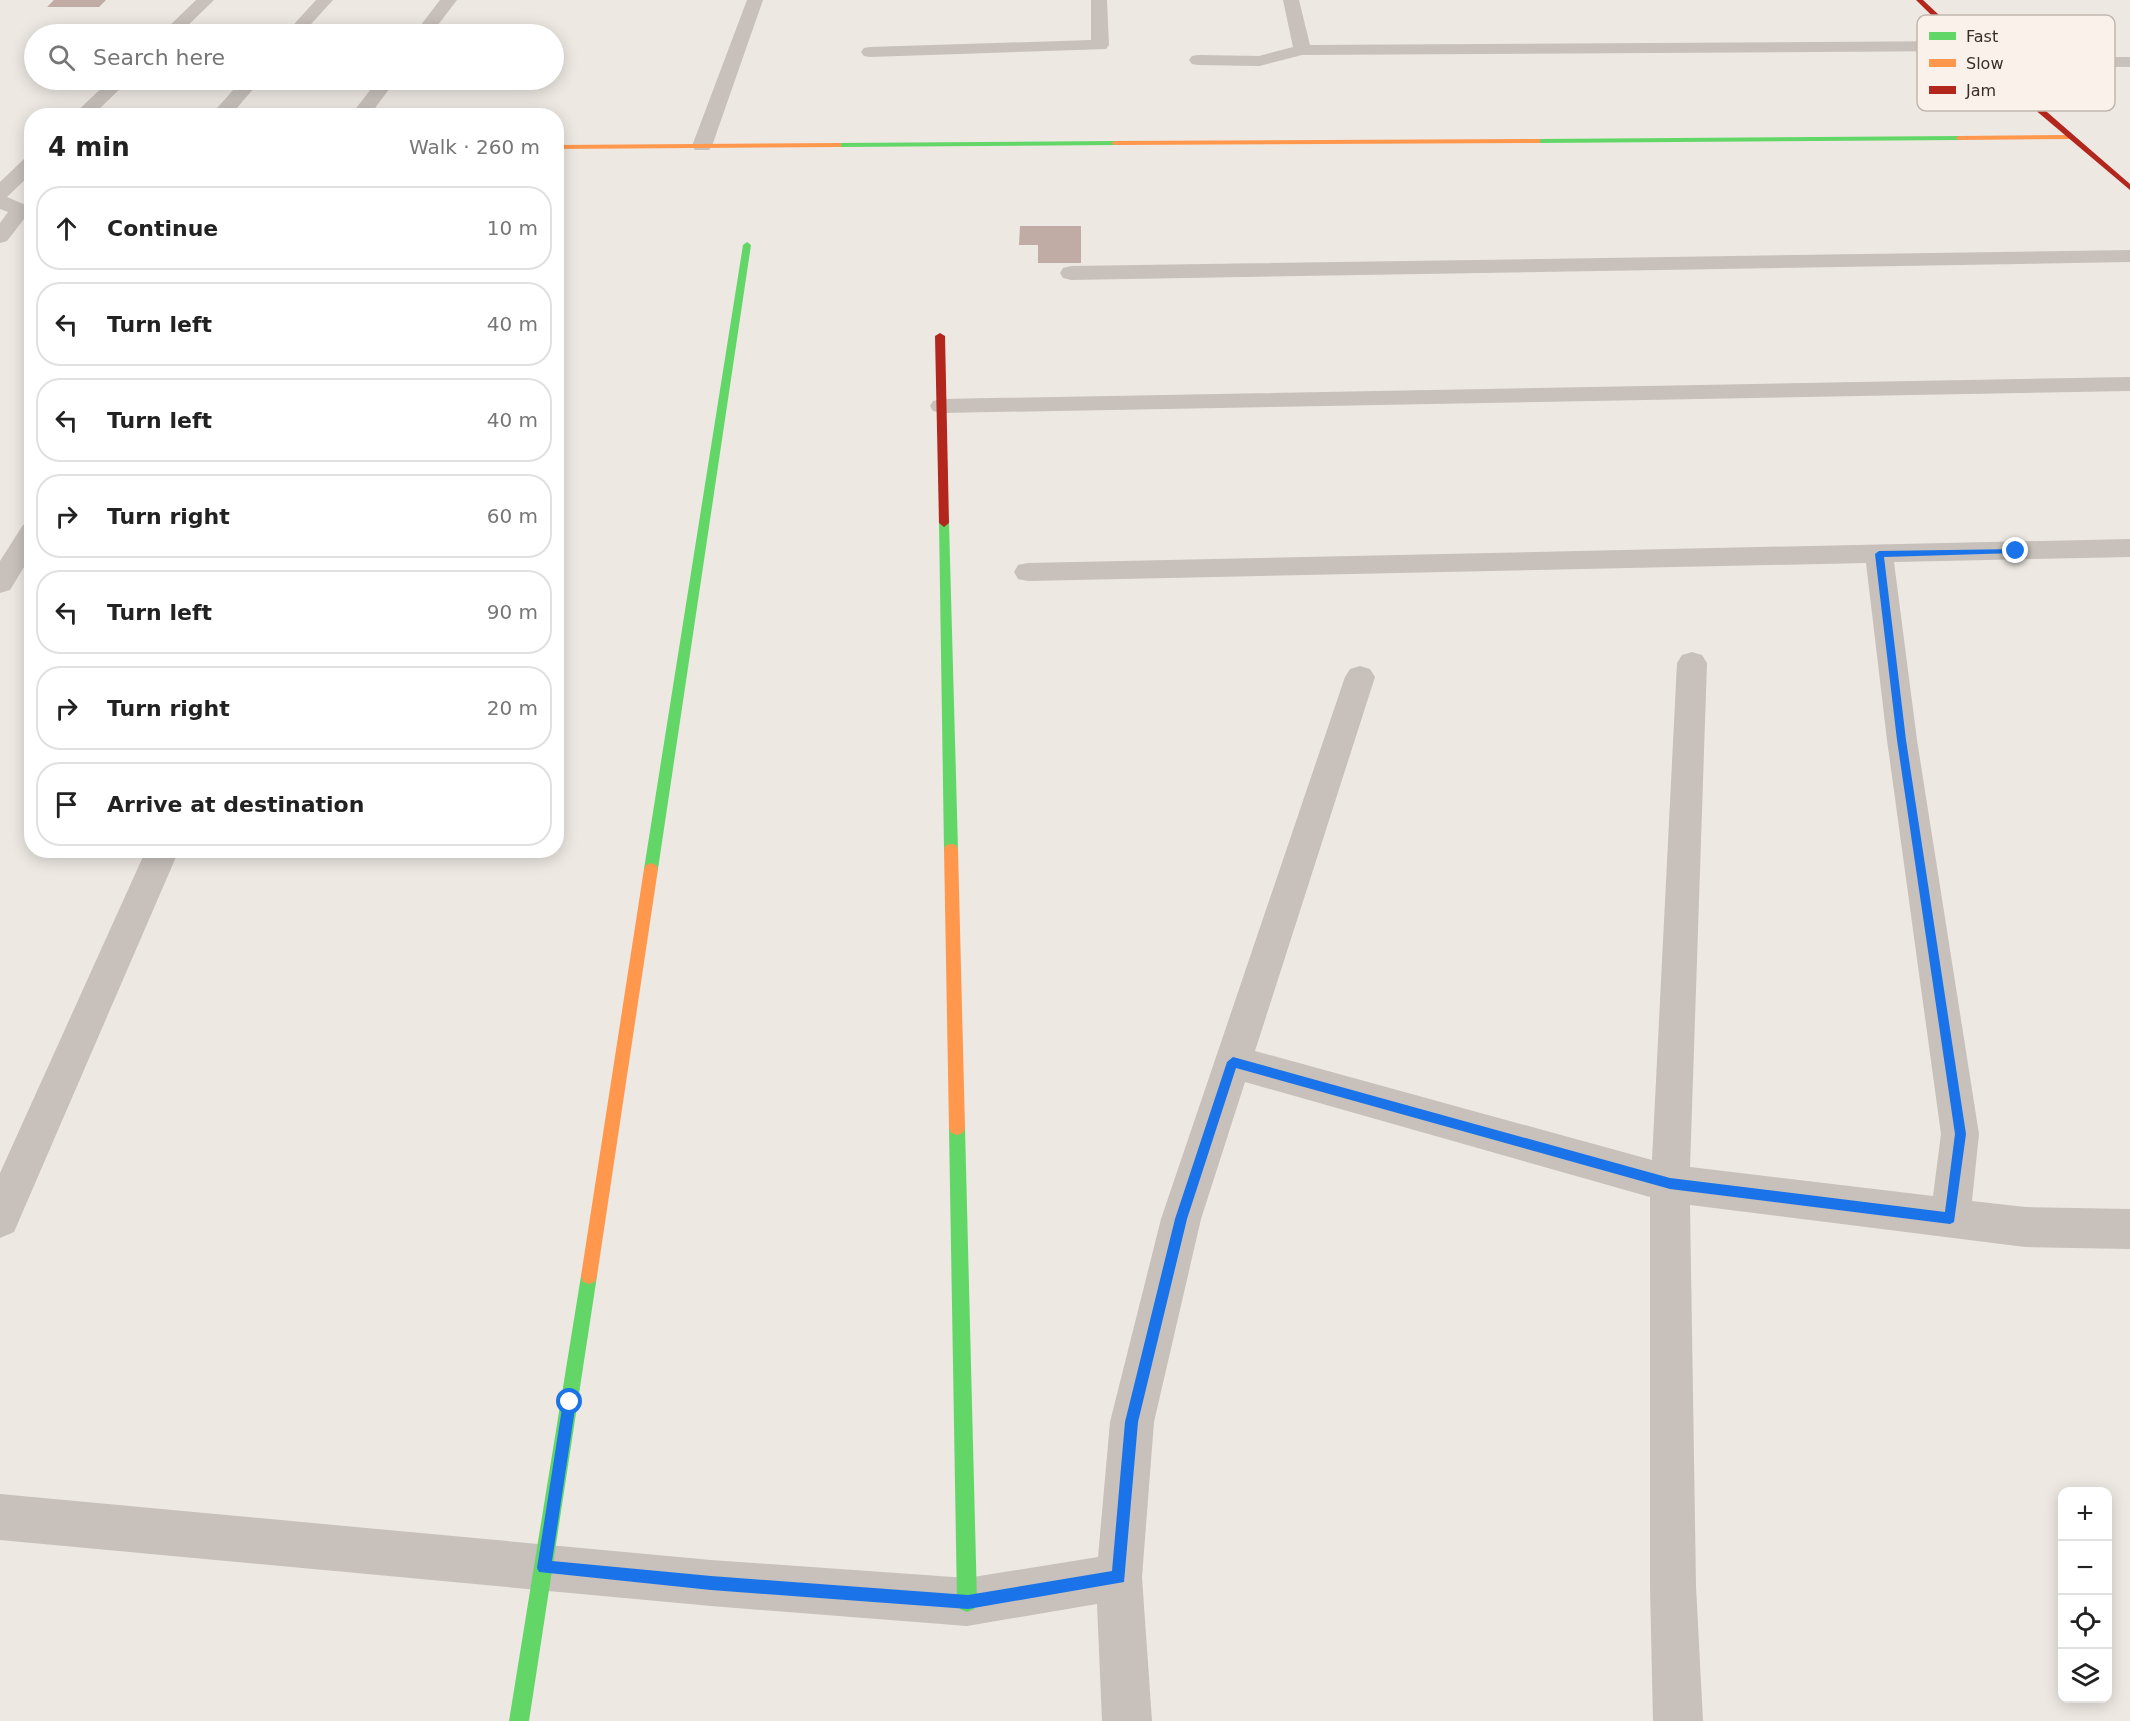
<!DOCTYPE html>
<meta charset="utf-8">
<style>
:root{--surface:#fff;--page:#f2f2f2;--text:#222;--muted:#767676;--line:#e0e0e0}
body{margin:0;font-family:"DejaVu Sans",sans-serif;background:var(--page);color:var(--text)}
.controls{position:absolute;right:18px;bottom:18px;display:grid;overflow:hidden;border-radius:12px;box-shadow:0 3px 15px #0003}
.controls button{width:54px;height:54px;display:grid;place-items:center;padding:0;border:0;border-bottom:2px solid var(--line);background:var(--surface);color:var(--text);font:30px sans-serif}
.stop{position:absolute;width:18px;height:18px;margin:-14px;border:4px solid #1a73e8;border-radius:50%;background:#fff}
.stop.end{background:#1a73e8;border-color:#fff;box-shadow:0 2px 6px #0008}
.list{margin:0;padding:0;list-style:none}
h2{display:flex;justify-content:space-between;align-items:center;height:78px;margin:0;padding:0 24px;font-size:26px}
h2 small{font-size:20px;font-weight:400;color:var(--muted)}
.list li{display:grid;grid-template-columns:39px 1fr auto;gap:18px;align-items:center;box-sizing:border-box;height:84px;margin:0 12px 12px;padding:0 12px;border:2px solid var(--line);border-radius:24px}
.list b{display:block;font-size:22px;white-space:nowrap}
.list em{font-size:20px;font-style:normal;color:var(--muted)}
.icon{flex:none;width:33px;height:33px;fill:none;stroke:currentColor;stroke-width:2;stroke-linecap:round;stroke-linejoin:round}
.map{position:relative;flex:none;width:2130px;height:1721px;overflow:hidden}
.search{position:absolute;background:var(--surface);box-shadow:0 3px 15px #0003;left:24px;top:24px;width:540px;height:66px;display:flex;align-items:center;gap:15px;box-sizing:border-box;padding:0 21px;border-radius:33px;color:var(--muted);font-size:22px}
.panel{position:absolute;background:var(--surface);box-shadow:0 3px 15px #0003;left:24px;top:108px;width:540px;height:750px;border-radius:24px}
.map>svg:first-child{display:block}
.building{fill:#c0aca4}
.lines{fill:none;stroke-linecap:round;stroke-linejoin:round}
.street{fill:#c7c0bb;fill-rule:evenodd}
.fast{fill:#63d668;fill-rule:evenodd}
.slow{fill:#ff974d;fill-rule:evenodd}
.jam{fill:#b3261e;fill-rule:evenodd}
.route{fill:#1a73e8}
.key{fill:#faf2ea;stroke:#c0b7b0;stroke-width:1.5}
.key-label{font-size:16px;fill:#382d29}
</style>
<div class="map">
<svg width="2130" height="1721" viewBox="0 0 2130 1721">
<rect width="100%" height="100%" fill="#ede8e2"/>
<!-- building -->
<path class="building" d="M54 0H106L99 7H47Z
M1020 226H1081V263H1038V245H1019Z"/>
<g class="lines">
<!-- street -->
<path class="street" d="M196 0H214L179 34H161Z
M316 0H333L302 34H285Z
M440 0H457L431 34H414Z
M747 0H763L712 146 709 150H695L692 146Z
M1091 0H1107L1109 45 1106 49 870 57 864 56 861 52 864 48 870 47 1091 40Z
M1283 0H1299L1310 45 1968 41 1974 42 1977 46 1974 50 1968 51 1302 55 1259 66 1198 65 1192 64 1189 60 1192 56 1198 55 1259 56 1293 47Z
M1984 57H2130V67L1978 66 1975 62 1978 58Z
M110 80H129L92 116H72Z
M242 80H261L230 116H210Z
M378 80H396L369 116H350Z
M32 156V173L7 197 28 206 31 210 7 241 0 243V223L8 212 0 209V182L25 158Z
M2130 250V262L1071 280 1063 278 1060 273 1063 268 1071 266Z
M2130 377V391L942 413 933 411 930 406 933 401 942 399Z
M32 522V554L10 590 0 593V561L23 525Z
M2130 539V557L1894 562 1917 740 1979 1134 1972 1201 2025 1207 2130 1209V1249L2025 1247 1690 1205 1696 1586 1703 1721H1653L1650 1586V1197L1245 1082 1201 1219 1154 1422 1142 1577 1152 1721H1102L1097 1604 967 1626 711 1606 0 1540V1494L711 1560 967 1578 1098 1557 1110 1422 1161 1219 1345 677 1350 669 1360 666 1370 669 1375 677 1255 1051 1652 1160 1677 663 1682 655 1692 652 1702 655 1707 663 1690 1167 1933 1196 1941 1134 1887 740 1866 563 1028 581 1018 579 1014 572 1018 565 1028 563Z
M146 850H179L14 1232 0 1238V1173Z"/>
<!-- fast -->
<path class="fast" d="M1959 136 1963 138 1962 140 1537 143 1533 141 1537 139Z
M1115 141 1119 143 1118 145 838 147 834 145 838 143Z
M747 242 751 245 658 869 656 873H646L644 869 743 245Z
M944 519 949 523 958 849 956 853H946L944 849 939 523Z
M957 1121 963 1123 965 1128 977 1602 974 1609 967 1612 960 1609 957 1602 949 1128 951 1123Z
M589 1268 595 1270 597 1276 529 1721H509L581 1276 583 1270Z"/>
<!-- slow -->
<path class="slow" d="M2070 135 2074 137 2073 139 1959 140 1955 138 1959 136Z
M1537 139H1540V143L1115 145 1111 143 1115 141Z
M841 143V147H838L556 149V145Z
M951 844 956 845 958 849 965 1128 963 1133 957 1135 951 1133 949 1128 944 849 946 845Z
M651 863 656 865 658 869 597 1276 595 1282 589 1284 583 1282 581 1276 644 869 646 865Z"/>
<!-- jam -->
<path class="jam" d="M1916 0H1923L1987 60 2130 184V190L1981 64Z
M940 333 945 336 949 523 944 527 939 523 935 336Z"/>
</g>
<!-- route -->
<path class="route" d="M2019 549 2020 551 2016 553 1884 557 1906 740 1966 1134 1954 1222 1950 1224 1670 1189 1236 1068 1187 1219 1138 1422 1124 1582 968 1609 711 1590 539 1572 537 1568 563 1402 565 1398 570 1396 574 1398 576 1402 552 1561 711 1576 968 1595 1112 1571 1125 1422 1175 1219 1227 1062 1233 1057 1670 1178 1945 1212 1955 1134 1897 740 1875 554 1879 551Z"/>
<!-- legend -->
<rect x="1917" y="15" width="198" height="96" rx="9" class="key"/>
<rect x="1929" y="32" width="27" height="8" fill="#63d668"/>
<rect x="1929" y="59" width="27" height="8" fill="#ff974d"/>
<rect x="1929" y="86" width="27" height="8" fill="#b3261e"/>
<g class="key-label">
<text x="1966" y="42">Fast</text>
<text x="1966" y="69">Slow</text>
<text x="1966" y="96">Jam</text>
</g>
</svg>
<div class="controls">
<button>+</button>
<button>−</button>
<button><svg class="icon" aria-label="locate" viewBox="0 0 24 24"><circle cx="12" cy="12" r="6"/><path d="M12 2v4M12 18v4M2 12h4M18 12h4"/></svg></button>
<button><svg class="icon" aria-label="layers" viewBox="0 0 24 24"><path d="M12 4l9 5-9 5-9-5zM3 14l9 5 9-5"/></svg></button>
</div>
<div class="stop" style="left:570px;top:1402px"></div>
<div class="stop end" style="left:2016px;top:551px"></div>
<div class="search"><svg class="icon" aria-label="search" viewBox="0 0 24 24"><circle cx="10" cy="10" r="6"/><path d="M15 15l6 6"/></svg>Search here</div>
<section class="panel">
<h2>4 min<small>Walk · 260 m</small></h2>
<ul class="list">
<li><svg class="icon" aria-label="ahead" viewBox="0 0 24 24"><path d="M12 20V5M6 11l6-6 6 6"/></svg><div><b>Continue</b></div><em>10 m</em></li>
<li><svg class="icon" aria-label="left" viewBox="0 0 24 24"><path d="M17 20v-9H6M10 6l-5 5 5 5"/></svg><div><b>Turn left</b></div><em>40 m</em></li>
<li><svg class="icon" aria-label="left" viewBox="0 0 24 24"><path d="M17 20v-9H6M10 6l-5 5 5 5"/></svg><div><b>Turn left</b></div><em>40 m</em></li>
<li><svg class="icon" aria-label="right" viewBox="0 0 24 24"><path d="M7 20v-9h11M14 6l5 5-5 5"/></svg><div><b>Turn right</b></div><em>60 m</em></li>
<li><svg class="icon" aria-label="left" viewBox="0 0 24 24"><path d="M17 20v-9H6M10 6l-5 5 5 5"/></svg><div><b>Turn left</b></div><em>90 m</em></li>
<li><svg class="icon" aria-label="right" viewBox="0 0 24 24"><path d="M7 20v-9h11M14 6l5 5-5 5"/></svg><div><b>Turn right</b></div><em>20 m</em></li>
<li><svg class="icon" aria-label="arrive" viewBox="0 0 24 24"><path d="M6 21V4h12l-3 4 3 4H6"/></svg><div><b>Arrive at destination</b></div></li>
</ul>
</section>
</div>
